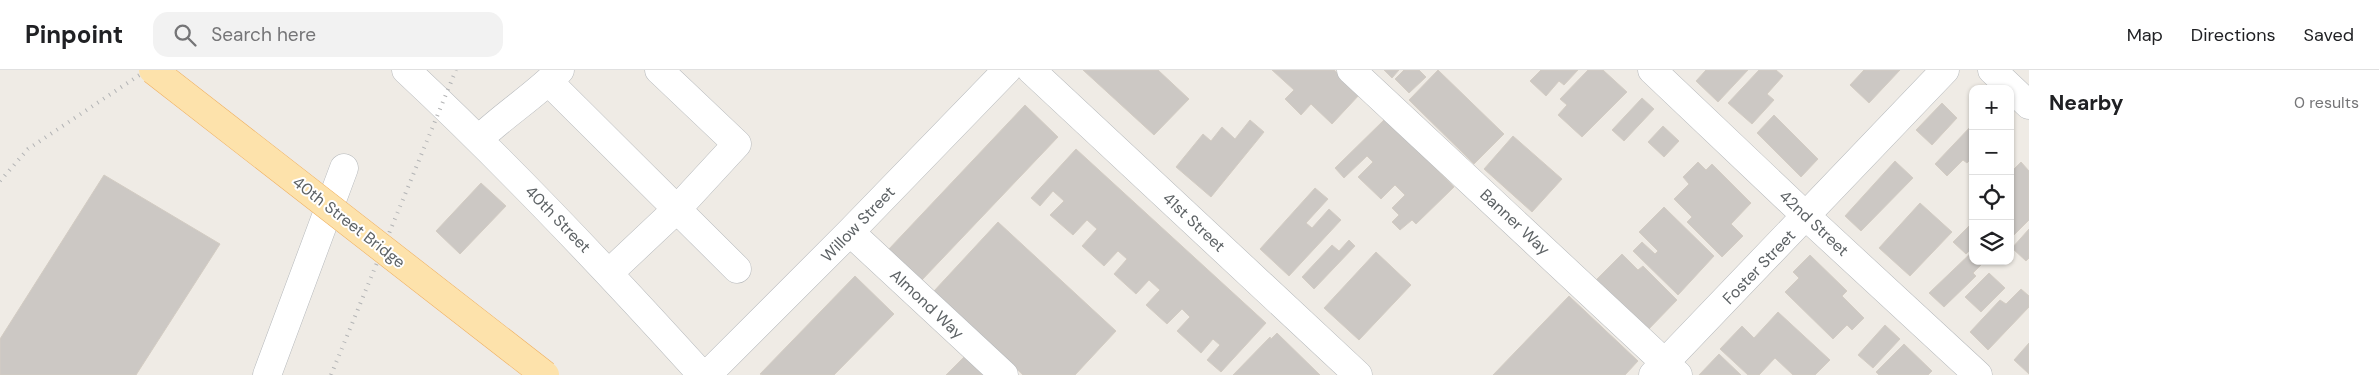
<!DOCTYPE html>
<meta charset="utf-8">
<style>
:root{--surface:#fff;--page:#f2f2f2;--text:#202124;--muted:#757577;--line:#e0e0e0}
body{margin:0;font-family:"DM Sans",sans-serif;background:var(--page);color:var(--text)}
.controls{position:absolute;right:15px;top:15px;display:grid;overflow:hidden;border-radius:10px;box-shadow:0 1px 4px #0004}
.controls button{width:45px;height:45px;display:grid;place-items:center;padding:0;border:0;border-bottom:1px solid var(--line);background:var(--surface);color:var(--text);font:25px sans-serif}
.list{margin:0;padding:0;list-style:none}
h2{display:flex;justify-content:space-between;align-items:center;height:65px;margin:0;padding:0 20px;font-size:21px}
h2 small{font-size:16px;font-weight:400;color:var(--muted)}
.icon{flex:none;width:28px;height:28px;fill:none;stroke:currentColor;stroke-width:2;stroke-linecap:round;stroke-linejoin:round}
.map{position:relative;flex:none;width:2029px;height:305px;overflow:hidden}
header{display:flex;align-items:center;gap:30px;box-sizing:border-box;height:70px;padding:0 25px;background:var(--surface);border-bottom:1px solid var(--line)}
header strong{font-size:24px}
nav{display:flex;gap:28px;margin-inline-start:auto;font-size:18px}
.search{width:350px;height:45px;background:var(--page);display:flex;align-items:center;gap:12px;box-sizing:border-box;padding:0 18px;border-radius:15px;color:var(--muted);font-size:19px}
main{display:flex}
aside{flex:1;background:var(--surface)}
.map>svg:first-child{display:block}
.building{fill:#ccc8c4;stroke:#d3ccc3}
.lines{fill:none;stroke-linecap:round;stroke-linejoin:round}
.minor-casing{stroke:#b5b8bb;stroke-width:29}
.minor{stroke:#fff;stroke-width:28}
.rail{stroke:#b3b4b5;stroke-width:4;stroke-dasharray:1 6;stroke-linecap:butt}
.major-bridge-casing{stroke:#efae5e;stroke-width:29;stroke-linecap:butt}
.major-bridge{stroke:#fde2ab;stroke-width:28}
.labels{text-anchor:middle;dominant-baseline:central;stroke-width:4;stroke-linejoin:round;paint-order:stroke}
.street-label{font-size:16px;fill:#5d6265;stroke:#fff}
</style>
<header>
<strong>Pinpoint</strong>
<div class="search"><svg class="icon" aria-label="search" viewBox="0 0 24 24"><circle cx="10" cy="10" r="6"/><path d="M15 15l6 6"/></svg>Search here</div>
<nav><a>Map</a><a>Directions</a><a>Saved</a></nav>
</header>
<main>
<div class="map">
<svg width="2029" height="305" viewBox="0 0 2029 305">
<rect width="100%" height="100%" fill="#efebe5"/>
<!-- building -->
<path class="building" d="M1083 0H1158L1189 29 1154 65Z
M1272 0H1334L1360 24 1332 54 1311 34 1301 45 1285 29 1294 20Z
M1384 0H1399L1392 8Z
M1404 0H1419L1426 7 1409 23 1395 9Z
M1438 0 1504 64 1474 94 1409 30Z
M1541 0H1578L1564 15 1559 11 1546 26 1530 11Z
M1588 0H1603L1627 22 1582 67 1558 45 1567 35 1560 29Z
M1706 0H1748L1718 32 1696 11Z
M1759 0H1776L1783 6 1767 24 1774 30 1752 54 1728 33Z
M1864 0H1900L1869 33 1850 15Z
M1642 28 1654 39 1624 71 1612 60Z
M1942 33 1957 48 1932 75 1916 60Z
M1025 35 1058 67 921 211 888 180Z
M1774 45 1818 89 1801 107 1757 63Z
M1386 48 1454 117 1416 154 1412 150 1400 160 1392 152 1399 145 1392 138 1405 125 1395 115 1381 129 1358 107 1373 92 1367 86 1344 108 1335 98Z
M1250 50 1264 62 1211 127 1176 97 1203 64 1211 71 1222 57 1235 69Z
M1973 54V87L1967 93 1963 90 1947 106 1935 94Z
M1663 56 1679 71 1664 87 1648 72Z
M1513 66 1562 109 1532 142 1484 99Z
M1076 79 1266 253 1221 302 1207 290 1220 275 1213 269 1201 283 1177 261 1190 247 1182 239 1167 254 1146 235 1160 220 1149 210 1136 224 1114 204 1127 189 1118 181 1104 196 1082 176 1097 159 1087 150 1073 165 1050 145 1064 131 1053 121 1040 136 1031 128Z
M1895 91 1913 108 1861 161 1845 146Z
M1698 92 1706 100 1712 94 1751 133 1731 154 1743 166 1722 187 1687 152 1692 147 1674 129 1689 114 1683 107Z
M2021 92 2029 101V150L2010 169V103Z
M104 105 220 174 136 305H0V269Z
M481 113 506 136 460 184 436 161Z
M1315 118 1328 129 1306 153 1312 158 1329 139 1341 150 1289 206 1260 179Z
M1920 133 1952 162 1910 206 1879 178Z
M1664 137 1714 186 1678 225 1633 181 1642 172 1655 184 1658 181 1639 162Z
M998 152 1116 261 1075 305H1023L934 221Z
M1973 152V177L1966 184 1953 172Z
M2029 159V188L2026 191 2012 178Z
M1349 170 1355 176 1314 219 1302 207 1332 175 1339 181Z
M1973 181V191H1985L1973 203 1976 206 1944 237 1929 223Z
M1376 182 1411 215 1359 270 1324 238Z
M1622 184 1638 200 1643 196 1677 230 1644 264 1595 211Z
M1810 185 1847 221 1842 226 1864 248 1852 260 1847 255 1833 269 1785 222 1799 208 1793 202Z
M1989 203 2005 218 1981 242 1965 227Z
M855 206 894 244 834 305H762L760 304Z
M2021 219 2029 226V237L1988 280 1970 262 2000 230 2006 234Z
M1569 226 1638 291 1625 305H1493Z
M1778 242 1830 290 1815 305H1793L1775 288 1759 305H1748L1720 279 1742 256 1754 268Z
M1885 255 1900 269 1873 298 1858 285Z
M1277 263 1320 305H1233L1270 267 1271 269Z
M2029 273V304L2014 290Z
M1904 274 1932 301 1928 305H1879L1876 302Z
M1719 284 1741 305H1699Z
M965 286 984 305H946Z"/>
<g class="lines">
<defs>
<path id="minor" d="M406 0C510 97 607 200 702 305
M1031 0 1358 305
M1351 0 1678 305
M1652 0 1807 147 1978 305
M1992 0 2029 35
M549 12 737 199
M479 69C505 44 536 25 560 0
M850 162 1004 305
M609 203 678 138 737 74 659 0
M267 305 344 98
M707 305 850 162 1007 0
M1653 305 1945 0"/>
</defs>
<!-- minor casing -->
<use href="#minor" class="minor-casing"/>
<!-- minor -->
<use href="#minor" class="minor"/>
<!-- rail -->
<path class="rail" d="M0 111 28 79 147 0
M331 305 456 0"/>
<defs>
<path id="major-bridge" d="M153 0 545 305"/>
</defs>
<!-- major-bridge casing -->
<use href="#major-bridge" class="major-bridge-casing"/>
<!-- major-bridge -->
<use href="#major-bridge" class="major-bridge"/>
</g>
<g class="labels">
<!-- street labels -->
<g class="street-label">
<text transform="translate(558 149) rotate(46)">40th Street</text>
<text transform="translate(349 152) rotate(38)">40th Street Bridge</text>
<text transform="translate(1194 152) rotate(43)">41st Street</text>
<text transform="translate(1515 152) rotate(43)">Banner Way</text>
<text transform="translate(1814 153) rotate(43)">42nd Street</text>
<text transform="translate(858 154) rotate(-46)">Willow Street</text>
<text transform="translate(1759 197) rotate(-46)">Foster Street</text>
<text transform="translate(927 234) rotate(43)">Almond Way</text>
</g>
</g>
</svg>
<div class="controls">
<button>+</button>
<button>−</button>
<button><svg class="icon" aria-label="locate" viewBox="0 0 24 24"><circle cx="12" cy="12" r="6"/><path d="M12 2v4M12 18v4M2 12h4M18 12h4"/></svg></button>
<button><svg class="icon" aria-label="layers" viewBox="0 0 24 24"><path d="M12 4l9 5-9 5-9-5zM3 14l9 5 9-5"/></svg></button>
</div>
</div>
<aside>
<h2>Nearby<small>0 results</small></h2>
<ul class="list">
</ul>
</aside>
</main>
